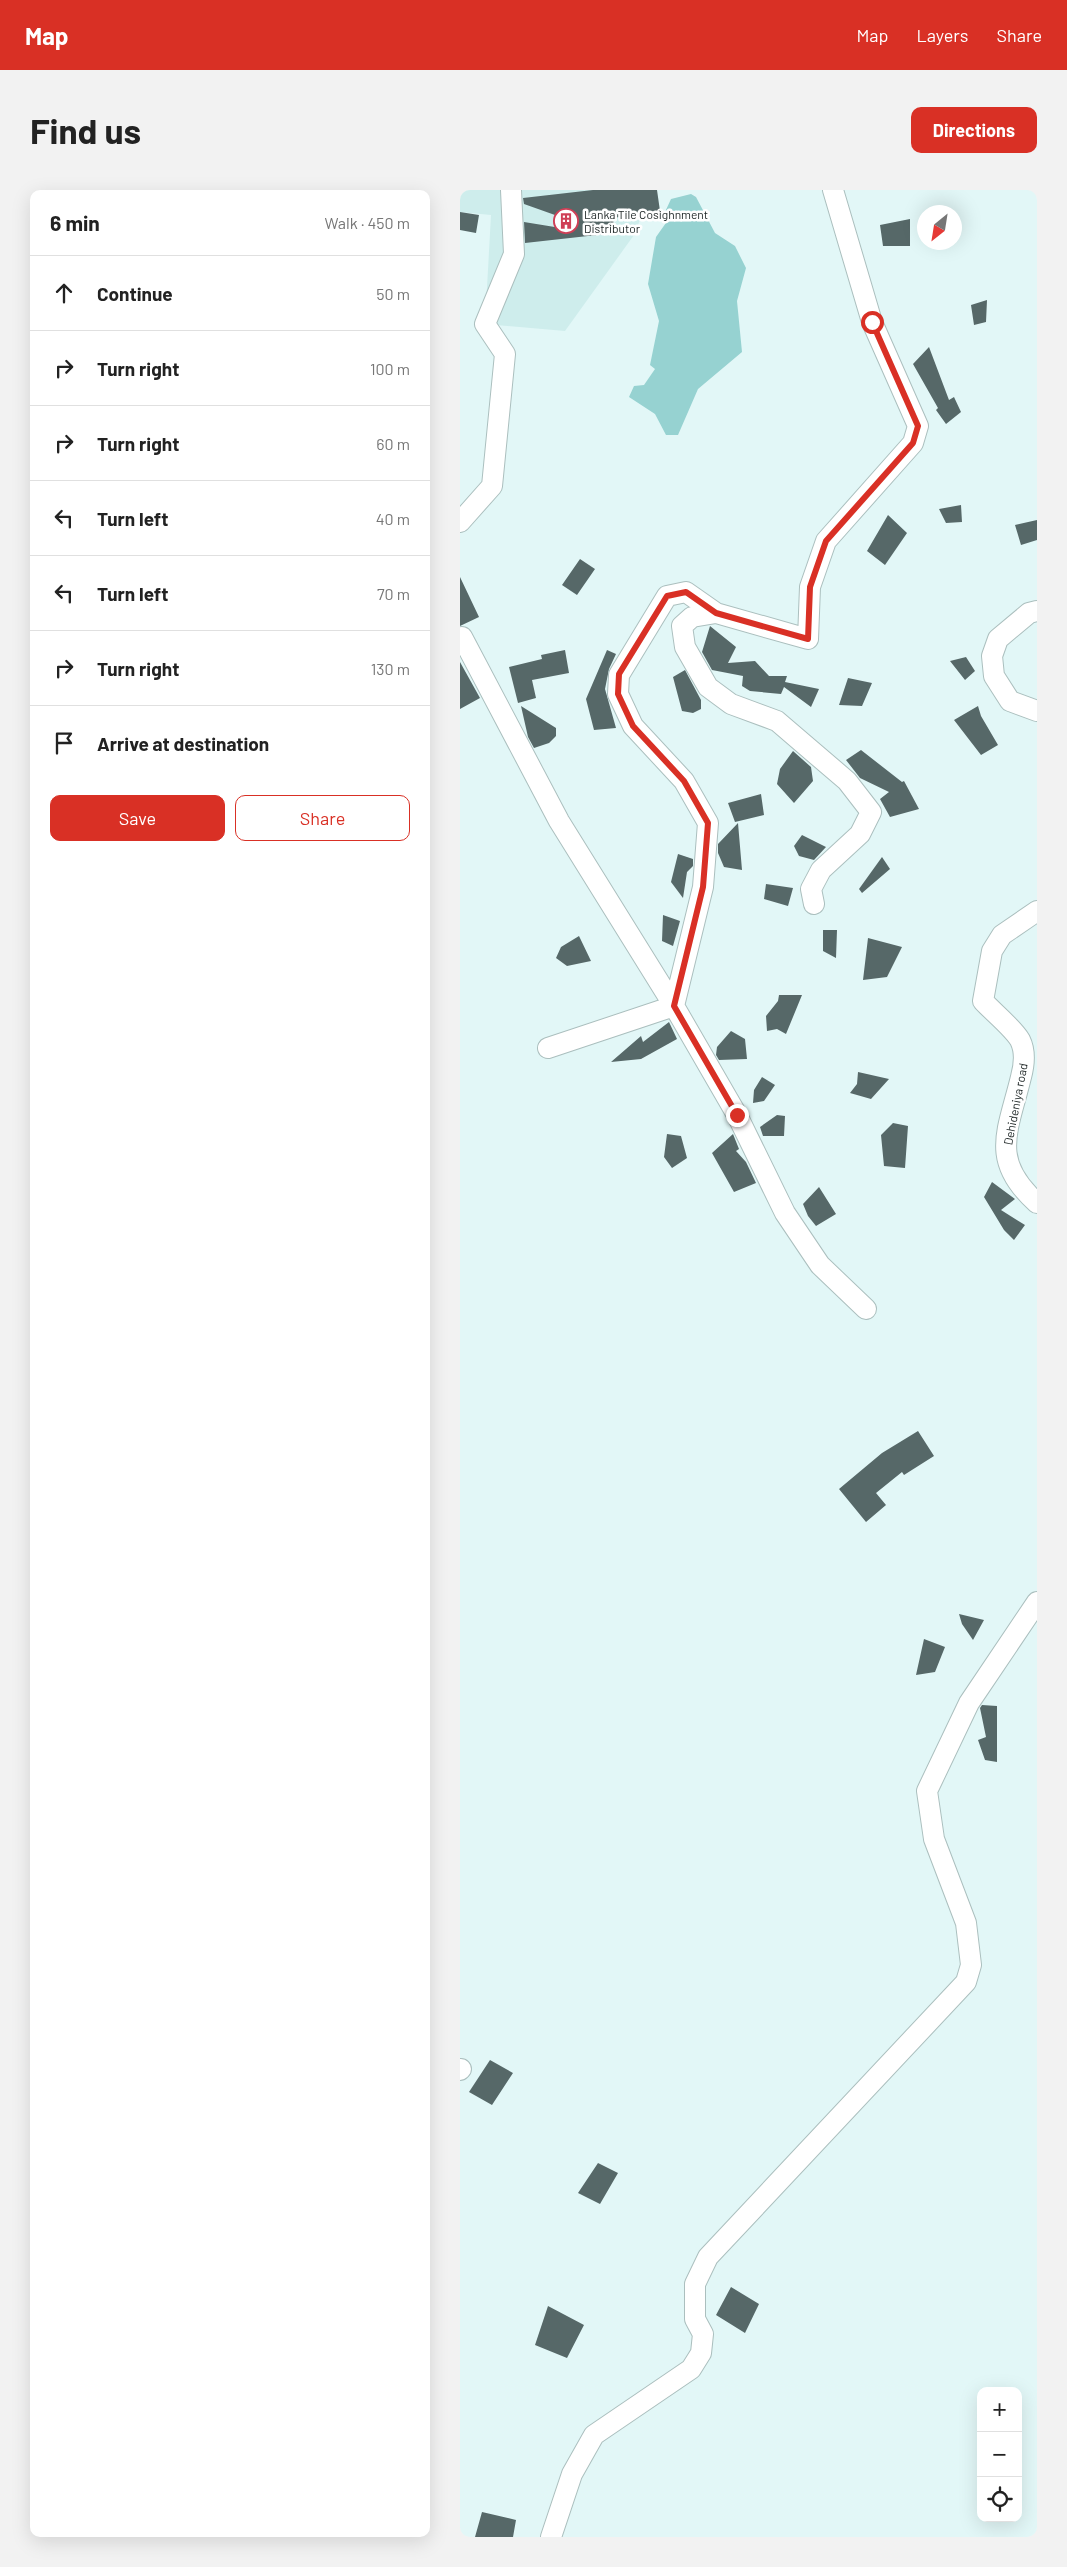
<!DOCTYPE html>
<meta charset="utf-8">
<style>
:root{--surface:#fff;--page:#f2f2f2;--text:#222;--muted:#767676;--line:#e0e0e0;--accent:#d93025}
body{margin:0;font-family:Barlow,sans-serif;background:var(--page);color:var(--text)}
.controls{position:absolute;right:15px;bottom:15px;display:grid;overflow:hidden;border-radius:10px;box-shadow:0 5px 20px #0002}
.controls button{width:45px;height:45px;display:grid;place-items:center;padding:0;border:0;border-bottom:1px solid var(--line);background:var(--surface);color:var(--text);font:25px sans-serif}
.compass{position:absolute;left:457px;top:15px;width:45px;height:45px;border-radius:50%;background:var(--surface);box-shadow:0 5px 20px #0002;rotate:210deg}
.stop{position:absolute;width:15px;height:15px;margin:-11px;border:4px solid #d93025;border-radius:50%;background:#fff}
.stop.end{background:#d93025;border-color:#fff;box-shadow:0 1px 5px #0008}
.list{margin:0;padding:0;list-style:none}
h2{display:flex;justify-content:space-between;align-items:center;height:65px;margin:0;padding:0 20px;font-size:21px}
h2 small{font-size:16px;font-weight:400;color:var(--muted)}
.list li{display:grid;grid-template-columns:32px 1fr auto;gap:15px;align-items:center;box-sizing:border-box;height:75px;padding:0 20px;border-top:1px solid var(--line)}
.list b{display:block;font-size:19px;white-space:nowrap}
.list em{font-size:16px;font-style:normal;color:var(--muted)}
.actions{display:flex;gap:10px;padding:15px 20px}
.actions a{flex:1;padding:11px 0;border:1px solid var(--accent);border-radius:10px;text-align:center;font-size:18px;color:var(--accent)}
.actions .main{background:var(--accent);color:#fff}
.icon{flex:none;width:28px;height:28px;fill:none;stroke:currentColor;stroke-width:2;stroke-linecap:round;stroke-linejoin:round}
.map{position:relative;flex:none;width:577px;height:2347px;overflow:hidden;border-radius:10px}
header{display:flex;align-items:center;gap:30px;box-sizing:border-box;height:70px;padding:0 25px;background:var(--accent);color:#fff}
header strong{font-size:24px}
nav{display:flex;gap:28px;margin-inline-start:auto;font-size:18px}
.intro{display:flex;align-items:center;justify-content:space-between;box-sizing:border-box;height:120px;padding:0 30px}
h1{margin:0;font-size:35px}
.button{padding:12px 22px;border-radius:10px;background:var(--accent);color:#fff;font-size:18px;font-weight:700}
main{display:flex;gap:30px;padding:0 30px}
aside{flex:1;background:var(--surface);border-radius:10px;box-shadow:0 5px 20px #0002}
.map>svg:first-child{display:block}
.built{fill:#ceedec}
.green{fill:#96d2d1}
.building{fill:#566868}
.lines{fill:none;stroke-linecap:round;stroke-linejoin:round}
.minor-casing{stroke:#abbfbe;stroke-width:22}
.minor{stroke:#fff;stroke-width:20}
.route{stroke:#d93025;stroke-width:6}
.labels{text-anchor:middle;dominant-baseline:central;stroke-width:5;stroke-linejoin:round;paint-order:stroke}
.poi-label{font-size:12px;fill:#1c2424;stroke:#fff;text-anchor:start}
.street-label{font-size:12px;fill:#1c2424;stroke:#fff}
</style>
<header>
<strong>Map</strong>
<nav><a>Map</a><a>Layers</a><a>Share</a></nav>
</header>
<div class="intro"><h1>Find us</h1><a class="button">Directions</a></div>
<main>
<aside>
<h2>6 min<small>Walk · 450 m</small></h2>
<ul class="list">
<li><svg class="icon" aria-label="ahead" viewBox="0 0 24 24"><path d="M12 20V5M6 11l6-6 6 6"/></svg><div><b>Continue</b></div><em>50 m</em></li>
<li><svg class="icon" aria-label="right" viewBox="0 0 24 24"><path d="M7 20v-9h11M14 6l5 5-5 5"/></svg><div><b>Turn right</b></div><em>100 m</em></li>
<li><svg class="icon" aria-label="right" viewBox="0 0 24 24"><path d="M7 20v-9h11M14 6l5 5-5 5"/></svg><div><b>Turn right</b></div><em>60 m</em></li>
<li><svg class="icon" aria-label="left" viewBox="0 0 24 24"><path d="M17 20v-9H6M10 6l-5 5 5 5"/></svg><div><b>Turn left</b></div><em>40 m</em></li>
<li><svg class="icon" aria-label="left" viewBox="0 0 24 24"><path d="M17 20v-9H6M10 6l-5 5 5 5"/></svg><div><b>Turn left</b></div><em>70 m</em></li>
<li><svg class="icon" aria-label="right" viewBox="0 0 24 24"><path d="M7 20v-9h11M14 6l5 5-5 5"/></svg><div><b>Turn right</b></div><em>130 m</em></li>
<li><svg class="icon" aria-label="arrive" viewBox="0 0 24 24"><path d="M6 21V4h12l-3 4 3 4H6"/></svg><div><b>Arrive at destination</b></div></li>
</ul>
<div class="actions"><a class="main">Save</a><a>Share</a></div>
</aside>
<div class="map">
<svg width="577" height="2347" viewBox="0 0 577 2347">
<rect width="100%" height="100%" fill="#e2f7f7"/>
<!-- built -->
<path class="built" d="M0 0H192L174 45 105 141 25 134 31 25 0 22Z"/>
<!-- green -->
<path class="green" d="M231 4 236 7 255 43 275 56 286 78 277 111 282 162 238 199 218 245H206L195 224 169 207 174 196 184 195 195 179 190 175 199 131 188 94 196 47 208 30 205 22 211 9Z"/>
<!-- building -->
<path class="building" d="M133 0H197L200 21 153 28 155 43 65 53 64 32 107 39 109 30 64 14 63 8Z
M0 22 19 25 16 43 0 40Z
M450 29V56H423L420 35Z
M527 110 526 132 514 135 511 115Z
M469 157 489 210 494 207 501 222 486 234 476 220 478 218 453 174Z
M501 315 502 332 486 333 479 319Z
M428 325 447 343 425 375 407 361Z
M577 330V350L561 355 555 335Z
M120 369 135 379 117 405 102 395Z
M0 387 19 427 0 436Z
M250 436 276 457 268 473 295 471 309 486H327L325 492 359 499 351 517 324 497 321 504 290 501 282 496 283 486 252 480 242 462Z
M105 460 109 483 72 490 76 508 58 513 49 477 82 469 81 465Z
M147 460 156 464 149 479 145 499 156 538 134 540 126 509Z
M506 467 515 481 505 490 490 471Z
M0 472 20 508 0 519Z
M225 480 241 510V519L233 523 222 521 213 487Z
M388 488 412 493 402 516 379 515Z
M61 516 96 538V546L89 553 74 558 68 547Z
M518 516 521 526 538 555 521 565 494 530Z
M401 560 442 592 444 591 459 619 430 627 420 609 429 602 400 588 386 570Z
M333 561 351 577 353 591 334 613 317 594 320 579Z
M301 604 304 625 275 632 268 613Z
M278 633 282 680 264 677 258 663V654Z
M342 645 366 657 354 670 339 666 334 656Z
M218 664 233 669V676L227 682 223 708 211 692Z
M422 667 430 679 402 703 399 699Z
M306 694 333 698 328 716 304 709Z
M203 725 220 731 213 756 202 751Z
M363 740H377L376 768 363 761Z
M119 746 131 771 107 776 96 768 101 757Z
M408 748 442 757 427 787 403 790Z
M319 805H342L326 844 317 839 307 841 306 826 318 811Z
M209 832 217 849 181 869 151 872 181 846 183 852Z
M271 841 285 849 287 869 259 870 256 865 257 857Z
M398 882 429 889 411 909 390 903 397 894Z
M302 887 315 895 304 911 293 913 294 900Z
M317 925 325 926 324 946H303L300 937Z
M433 933 448 936 445 978 424 976 421 945Z
M207 944 221 946 227 968 212 978 204 967Z
M273 944 279 959 276 961 286 972 296 993 274 1002 252 963Z
M532 992 555 1009 541 1020 565 1035 554 1050 544 1040 524 1007Z
M359 997 376 1024 356 1036 348 1026 343 1014Z
M458 1241 474 1266 444 1285 442 1282 416 1303 426 1315 406 1332 379 1299 422 1263Z
M499 1424 524 1430 513 1450 502 1434Z
M464 1449 485 1457 475 1482 456 1485Z
M522 1515 537 1516V1572L525 1570 518 1550 526 1547 520 1518Z
M30 1870 53 1883 32 1915 9 1902Z
M138 1973 158 1983 140 2014 118 2003Z
M271 2097 299 2114 285 2143 256 2125Z
M88 2116 124 2135 107 2168 75 2155Z
M22 2322 56 2330 53 2347H15Z"/>
<g class="lines">
<defs>
<path id="minor" d="M0 332 32 296 45 164 25 134 54 64 51 0
M577 421 569 423 538 449 532 466 534 486 550 511 577 521
M2 447 99 631 214 816 277 925 325 1023 360 1075 406 1119
M354 714 351 699 361 680 400 644 411 622 387 591 317 531 271 514 248 497 225 457 222 436 232 427 256 423 348 449 350 397 366 351 453 253 458 236 412 132 373 0
M577 721 542 745 532 761 523 811C533 822 553 838 560 850 566 862 564 876 561 887 548 941 529 970 577 1013
M88 858 214 816 243 697 248 633 224 591 173 536 158 504 159 485 207 406 226 402 256 423
M0 1880 1 1879
M91 2347 112 2284 134 2245 231 2179 241 2163 243 2144 235 2129V2094L248 2067 506 1792 511 1775 506 1733 474 1649 467 1601 509 1513 577 1412"/>
</defs>
<!-- minor casing -->
<use href="#minor" class="minor-casing"/>
<!-- minor -->
<use href="#minor" class="minor"/>
</g>
<g class="lines">
<!-- route -->
<path class="route" d="M277 925 214 816 243 697 248 633 224 591 173 536 158 504 159 484 207 406 226 402 256 423 348 449 350 397 366 351 453 253 458 236 412 132"/>
</g>
<!-- icons -->
<defs>
<symbol id="building-ring" viewBox="-11 -11 22 22"><circle r="9.5" fill="#fff" stroke="#cf3f56" stroke-width="1.5"/><path d="M-4-6H4V6H1V3H-1V6H-4ZM-2.5-4.3h1.7v1.8h-1.7ZM.8-4.3h1.7v1.8H.8ZM-2.5-1h1.7V.8h-1.7ZM.8-1h1.7V.8H.8Z" fill="#cf3f56"/></symbol>
</defs>
<g fill-rule="evenodd">
<use href="#building-ring" x="92" y="17" width="28" height="28"/>
</g>
<g class="labels">
<!-- poi labels -->
<g class="poi-label">
<text x="124" y="24">Lanka Tile Cosighnment<tspan x="124" dy="14">Distributor</tspan></text>
</g>
<!-- street labels -->
<g class="street-label">
<text transform="translate(555 914) rotate(-79)">Dehideniya road</text>
</g>
</g>
</svg>
<div class="controls">
<button>+</button>
<button>−</button>
<button><svg class="icon" aria-label="locate" viewBox="0 0 24 24"><circle cx="12" cy="12" r="6"/><path d="M12 2v4M12 18v4M2 12h4M18 12h4"/></svg></button>
</div>
<svg class="compass" viewBox="-18 -18 36 36"><path d="M0-13l5 13h-10z" fill="#e53935"/><path d="M0 13l5-13h-10z" fill="#767676"/></svg>
<div class="stop" style="left:412px;top:132px"></div>
<div class="stop end" style="left:277px;top:925px"></div>
</div>
</main>
